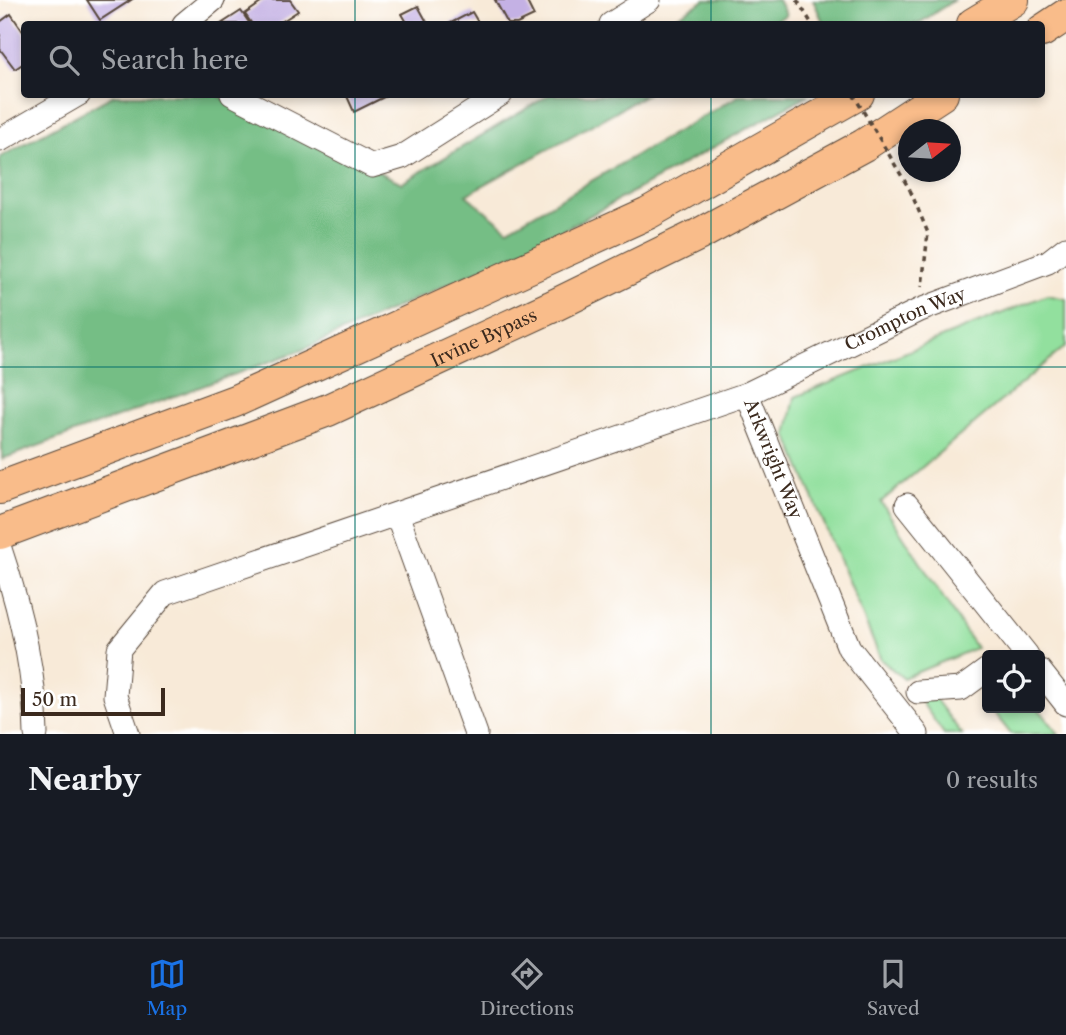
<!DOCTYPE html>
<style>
:root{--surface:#171b24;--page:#20242c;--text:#f1f3f6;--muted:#9ea1a6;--line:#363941;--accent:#1a73e8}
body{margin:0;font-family:"Libre Caslon Text",serif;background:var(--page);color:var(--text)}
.controls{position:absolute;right:21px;bottom:21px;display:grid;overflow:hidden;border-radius:7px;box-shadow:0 4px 10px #0003}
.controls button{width:63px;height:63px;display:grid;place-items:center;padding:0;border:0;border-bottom:2px solid var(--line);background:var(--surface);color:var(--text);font:35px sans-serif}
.compass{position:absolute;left:898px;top:119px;width:63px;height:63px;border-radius:50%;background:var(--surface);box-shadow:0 4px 10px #0003;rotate:73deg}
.scale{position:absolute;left:21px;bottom:18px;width:144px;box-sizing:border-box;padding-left:7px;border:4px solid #3b2a1e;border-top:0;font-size:19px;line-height:24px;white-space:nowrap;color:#3b2a1e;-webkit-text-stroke:5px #fff;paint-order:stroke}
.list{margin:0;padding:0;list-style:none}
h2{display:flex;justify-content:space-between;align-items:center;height:91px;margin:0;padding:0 28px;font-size:30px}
h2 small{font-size:23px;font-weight:400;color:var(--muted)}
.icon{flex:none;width:38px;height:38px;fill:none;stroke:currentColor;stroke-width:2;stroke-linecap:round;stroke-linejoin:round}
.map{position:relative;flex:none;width:1066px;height:734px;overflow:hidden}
.search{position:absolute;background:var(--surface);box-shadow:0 4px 10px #0003;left:21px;right:21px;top:21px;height:77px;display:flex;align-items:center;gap:18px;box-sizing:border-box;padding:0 24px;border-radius:7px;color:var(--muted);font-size:26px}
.sheet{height:203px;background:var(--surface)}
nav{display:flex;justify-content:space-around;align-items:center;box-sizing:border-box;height:98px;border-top:2px solid var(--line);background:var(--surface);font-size:19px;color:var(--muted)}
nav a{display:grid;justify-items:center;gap:4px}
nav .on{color:var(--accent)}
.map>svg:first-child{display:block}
.green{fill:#92e09e;stroke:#66855e;stroke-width:2}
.forest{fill:#75be85;stroke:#587452;stroke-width:2}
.building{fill:#c4b1e4}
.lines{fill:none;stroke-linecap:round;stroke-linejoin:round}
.minor-casing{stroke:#57473a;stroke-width:25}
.highway-casing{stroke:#57473a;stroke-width:34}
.path{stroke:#57473a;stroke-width:3.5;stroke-dasharray:5 5;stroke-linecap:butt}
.minor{stroke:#fff;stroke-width:23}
.highway{stroke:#f9bc8a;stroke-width:32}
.path-bridge{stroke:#57473a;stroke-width:3.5;stroke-dasharray:5 5;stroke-linecap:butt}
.grid{fill:none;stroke:#0f766e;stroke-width:2;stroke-opacity:0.55}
.labels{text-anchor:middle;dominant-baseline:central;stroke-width:7;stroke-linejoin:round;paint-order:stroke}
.street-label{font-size:18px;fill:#3b2a1e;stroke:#fff}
</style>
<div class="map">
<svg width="1066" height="734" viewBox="0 0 1066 734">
<rect width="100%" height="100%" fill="#fff"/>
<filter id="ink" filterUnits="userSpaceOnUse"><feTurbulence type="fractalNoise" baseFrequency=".0143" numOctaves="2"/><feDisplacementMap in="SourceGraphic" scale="14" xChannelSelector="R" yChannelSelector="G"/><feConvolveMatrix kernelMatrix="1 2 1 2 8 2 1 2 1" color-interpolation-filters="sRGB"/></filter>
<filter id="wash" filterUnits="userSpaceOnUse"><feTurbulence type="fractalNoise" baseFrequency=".00686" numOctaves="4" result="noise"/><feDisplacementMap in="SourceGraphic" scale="28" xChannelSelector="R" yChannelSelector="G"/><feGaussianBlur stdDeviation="1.57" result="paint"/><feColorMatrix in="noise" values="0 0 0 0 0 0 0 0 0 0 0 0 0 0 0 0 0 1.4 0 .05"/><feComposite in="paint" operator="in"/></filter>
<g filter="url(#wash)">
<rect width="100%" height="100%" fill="#f8ead8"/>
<!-- green -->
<path class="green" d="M1047 295 1066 299V346L881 502 976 648 903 678 881 660 787 435 795 397Z
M930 692 962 734H944L918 697Z
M990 708H1038L1059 734H1011Z"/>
<!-- forest -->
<path class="forest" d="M705 0H778L786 15 769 24H665Z
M813 0H954L918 24H824Z
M114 95H217L402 183 549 95H645L466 195 508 229 740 95H808L542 242 302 350 2 459 0 157Z"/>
<g id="blocks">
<!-- building -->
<path class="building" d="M87 0H131L100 20Z
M265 0H290L298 11 278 24H252L245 14Z
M495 0H526L534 16 517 24H508Z
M418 6 428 24H408L402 14Z
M241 11 250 24H221Z
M472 12 479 24H449Z
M11 14 24 33V63L15 69 0 49V22Z
M346 94H390L354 112Z"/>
</g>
</g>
<g filter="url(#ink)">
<use href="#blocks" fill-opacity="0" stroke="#57473a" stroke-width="2"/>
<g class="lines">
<defs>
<g id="minor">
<path d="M184 24 213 0"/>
<path d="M611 24 649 0"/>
<path d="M232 94 372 166 402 157 501 94"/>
<path d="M0 140 79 94"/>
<path id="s1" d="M747 394 849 648 917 734"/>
<path d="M907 505 1027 655"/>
<path d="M397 514 476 734"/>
<path d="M0 549C20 608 35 672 36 734"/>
<path d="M1040 671 1066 704"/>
<path d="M918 692 961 689 987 670"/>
<path id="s2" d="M128 734 115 696 119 649 165 593 747 394 920 310 1048 262 1066 248"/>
</g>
<g id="highway">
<path d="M973 24 1013 0"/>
<path d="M1042 31 1066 15"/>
<path d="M0 488 235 401 648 213 858 94"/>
<path id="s3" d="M0 533 328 410 551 307 698 235 864 145 942 94"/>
</g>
</defs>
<!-- minor casing -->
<use href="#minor" class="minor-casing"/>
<!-- highway casing -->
<use href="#highway" class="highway-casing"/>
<!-- path -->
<path class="path" d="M797 0 812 24
M910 190 928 233 922 287"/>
<!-- minor -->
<use href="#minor" class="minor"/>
<!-- highway -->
<use href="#highway" class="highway"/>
<!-- path-bridge -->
<path class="path-bridge" d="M853 94 910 190"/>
</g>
</g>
<!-- grid -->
<path class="grid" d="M355 0V24M711 0V24M355 94V734M711 94V734M0 367H1066"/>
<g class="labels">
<!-- street labels -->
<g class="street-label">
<text stroke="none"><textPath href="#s2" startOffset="950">Crompton Way</textPath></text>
<text stroke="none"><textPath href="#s3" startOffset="522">Irvine Bypass</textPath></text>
<text stroke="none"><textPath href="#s1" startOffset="70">Arkwright Way</textPath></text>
</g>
</g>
</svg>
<div class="controls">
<button><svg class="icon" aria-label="locate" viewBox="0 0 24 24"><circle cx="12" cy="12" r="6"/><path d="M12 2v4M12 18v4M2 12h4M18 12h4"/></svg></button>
</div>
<svg class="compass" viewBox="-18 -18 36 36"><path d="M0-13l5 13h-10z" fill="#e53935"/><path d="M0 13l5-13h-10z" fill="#9ea1a6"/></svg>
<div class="scale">50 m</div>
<div class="search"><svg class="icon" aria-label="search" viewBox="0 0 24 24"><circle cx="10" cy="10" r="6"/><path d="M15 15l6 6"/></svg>Search here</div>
</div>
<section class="sheet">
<h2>Nearby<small>0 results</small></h2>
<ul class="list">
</ul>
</section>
<nav>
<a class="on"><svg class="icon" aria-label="map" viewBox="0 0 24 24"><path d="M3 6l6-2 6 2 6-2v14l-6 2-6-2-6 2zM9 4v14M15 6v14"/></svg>Map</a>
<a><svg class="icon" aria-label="directions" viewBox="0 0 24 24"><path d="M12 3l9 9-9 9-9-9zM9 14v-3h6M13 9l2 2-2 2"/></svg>Directions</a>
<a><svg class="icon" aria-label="saved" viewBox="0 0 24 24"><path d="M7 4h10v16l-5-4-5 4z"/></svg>Saved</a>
</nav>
